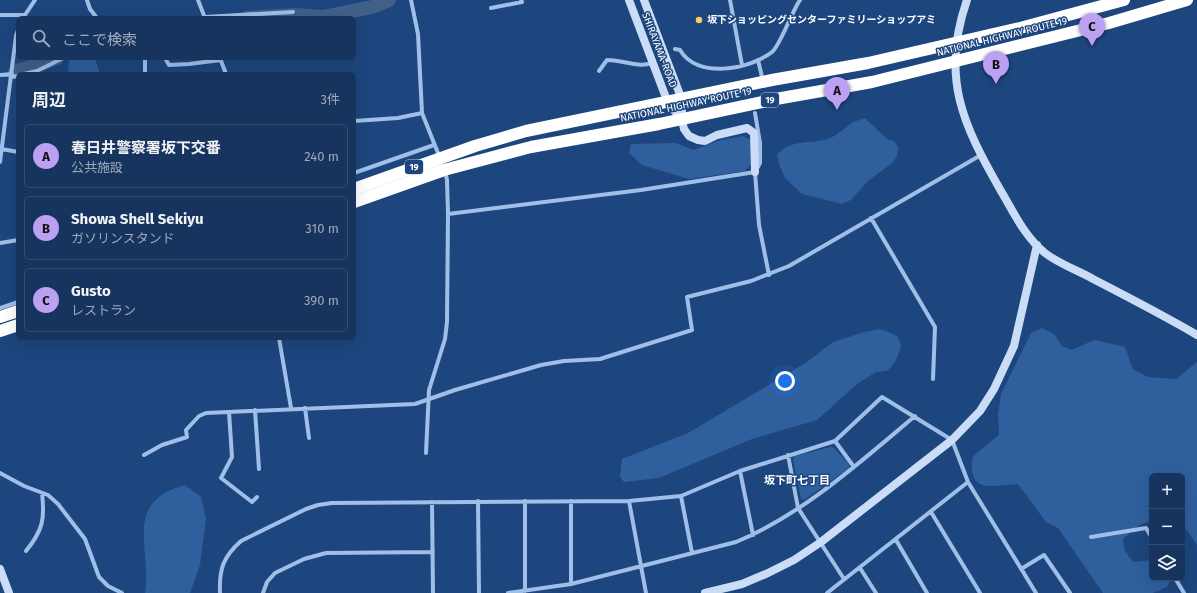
<!DOCTYPE html>
<html lang="ja">
<meta charset="utf-8">
<style>
:root{--surface:#16345e;--page:#233f67;--text:#f1f3f6;--muted:#9eaabc;--line:#354f73;--accent:#bca0f2}
body{margin:0;font-family:"Fira Sans","Noto Sans JP",sans-serif;background:var(--page);color:var(--text)}
.controls{position:absolute;right:12px;bottom:12px;display:grid;overflow:hidden;border-radius:6px;box-shadow:0 4px 16px #0002}
.controls button{width:36px;height:36px;display:grid;place-items:center;padding:0;border:0;border-bottom:1px solid var(--line);background:var(--surface);color:var(--text);font:20px sans-serif}
.you{position:absolute;left:785px;top:381px;width:14px;height:14px;margin:-10px;border:3px solid #fff;border-radius:50%;background:#1a73e8;box-shadow:0 0 0 6px #1a73e833}
.badge{display:grid;place-items:center;width:26px;height:26px;border-radius:50%;background:var(--accent);color:#111;font-size:13px;font-weight:700}
.pin{position:absolute;translate:-50% -33px;filter:drop-shadow(0 1px 2px #0008)}
.pin::after{content:'';position:absolute;top:21px;width:14px;height:12px;background:inherit;clip-path:polygon(0 0,100% 0,50% 100%)}
.list{margin:0;padding:0;list-style:none}
h2{display:flex;justify-content:space-between;align-items:center;height:52px;margin:0;padding:0 16px;font-size:17px}
h2 small{font-size:13px;font-weight:400;color:var(--muted)}
.list li{display:grid;grid-template-columns:26px 1fr auto;gap:12px;align-items:center;box-sizing:border-box;height:64px;margin:0 8px 8px;padding:0 8px;border:1px solid var(--line);border-radius:6px}
.list b{display:block;font-size:15px;white-space:nowrap}
.list p{margin:0;font-size:13px;white-space:nowrap;color:var(--muted)}
.list em{font-size:13px;font-style:normal;color:var(--muted)}
.icon{flex:none;width:22px;height:22px;fill:none;stroke:currentColor;stroke-width:2;stroke-linecap:round;stroke-linejoin:round}
.map{position:relative;flex:none;width:1197px;height:593px;overflow:hidden}
.search{position:absolute;background:var(--surface);box-shadow:0 4px 16px #0002;left:16px;top:16px;width:340px;height:44px;display:flex;align-items:center;gap:10px;box-sizing:border-box;padding:0 14px;border-radius:6px;color:var(--muted);font-size:15px}
.panel{position:absolute;background:var(--surface);box-shadow:0 4px 16px #0002;left:16px;top:72px;width:340px;height:268px;border-radius:6px}
.map>svg:first-child{display:block}
.green{fill:#2f5f9d}
.lines{fill:none;stroke-linecap:round;stroke-linejoin:round}
.river{stroke:#415f89;stroke-width:14}
.street{stroke:#a0bfe8;stroke-width:4}
.secondary{stroke:#cbddf6;stroke-width:8}
.highway{stroke:#fff;stroke-width:12}
.poi-dot{fill:#f8ce5e;stroke:#1d467e;stroke-width:1.5}
.labels{text-anchor:middle;dominant-baseline:central;stroke-width:3;stroke-linejoin:round;paint-order:stroke}
.shield{fill:#1d467e;stroke:#bbc8d8;stroke-width:1}
.shield-label{font-size:9px;font-weight:bold;fill:#fff}
.poi-label{font-size:10px;font-weight:bold;fill:#fff;stroke:#1d467e;text-anchor:start}
.street-label{font-size:10px;fill:#fff;stroke:#1d467e}
.neighbourhood-label{font-size:11px;font-weight:bold;fill:#fff;stroke:#1d467e}
</style>
<div class="map">
<svg width="1197" height="593" viewBox="0 0 1197 593">
<rect width="100%" height="100%" fill="#1d467e"/>
<!-- green -->
<path class="green" d="M69 58H95L100 74H68Z
M865 118 888 140 894 141 898 147 897 156 893 162 867 182 851 200 842 204 802 194 785 178 779 164 777 155C791 138 811 145 830 138 838 135 843 129 850 124 854 121 860 120 865 118Z
M743 136 751 140V164L745 171 689 179 642 165 629 153 631 144 676 143 693 150 721 140Z
M1042 328 1054 334 1062 346 1072 350 1094 340 1125 347 1133 369 1148 377 1176 379 1197 362V545L1182 524V476H1152V520L1138 526 1123 539 1125 551 1133 562 1152 560V578H1171L1167 587 1153 593H1103L1058 528 1046 522 1018 484C993 486 966 494 973 456L999 435 998 414 1001 394 1031 333Z
M879 329 889 332 898 337 901 346 898 356 893 365 887 371 876 372 857 384 817 420 752 439 659 478 624 482 620 477 622 459 688 433 807 362 833 342 861 333Z
M831 447 834 448 849 464V468L804 500 801 499 793 459 795 456Z
M185 485 201 497 206 519 200 565 190 593H145C152 547 122 502 185 485Z"/>
<g class="lines">
<!-- river -->
<path class="river" d="M247 18 295 15 323 17 372 7 389 0
M15 72 57 58"/>
<!-- street -->
<path class="street" d="M87 0 90 9 97 18
M198 0 205 18
M411 0 418 34 422 113 440 158
M730 0 742 65
M491 8 522 2 521 0
M0 15H24
M205 17 293 12
M23 18 35 0
M675 49 680 50C697 79 749 70 772 52 780 46 792 11 800 0
M165 58 169 65 189 64 221 60
M220 58 226 74
M758 60 763 81
M599 71 607 60C622 60 638 68 652 63
M24 74 37 71 63 58
M145 74V58
M0 75 12 74
M11 77 18 76
M755 113 760 143V163L755 172 759 225 769 275
M354 121 398 118 422 113
M2 149 18 152
M0 162 16 36 18 30
M354 173 434 145
M448 214 641 190 755 172
M871 218 935 327 933 379
M0 243 18 240
M0 308 18 302
M279 338 291 408
M305 408 309 438
M255 410 259 469
M229 412 232 457 221 478 252 502 257 497
M835 441 854 467
M426 453 429 390 445 339 447 322 448 214 447 180 445 171
M144 455 162 445 187 437 186 430 199 416 206 413 415 404 455 390 541 365 564 361 600 359 692 330 687 297 751 281 789 266 981 155
M788 455 798 508 844 579
M740 471 753 535
M0 473 24 486 48 495 58 504 85 539 99 577 108 586 122 593
M681 496 692 553
M478 501 479 593
M525 501V591
M629 501 646 593
M432 502 433 593
M931 512 980 593
M1091 537 1146 528 1152 538
M896 540 927 593
M26 551C43 530 45 519 42 493
M860 568 876 593
M1021 569 1044 555 1070 593
M1175 578 1184 593
M571 584V501
M220 593C219 569 223 557 241 541L306 509 318 505 332 503 629 501 681 496 740 471 835 441 882 397 952 440 968 482 1036 593
M263 593 267 582 275 573 304 559 326 553 433 552
M508 593 571 584 736 542C803 514 859 463 915 416
M827 593 968 482"/>
<!-- secondary -->
<path class="secondary" d="M629 0 668 103 682 120
M644 0 682 100V120L684 129 689 136 698 140 705 141 717 135 747 128 754 133 755 172
M967 0C940 77 963 125 1001 191 1014 213 1025 237 1045 253 1059 264 1077 270 1093 279 1128 297 1163 315 1197 335
M0 569 9 593
M705 593 742 584 768 573 794 560 821 542 952 440 980 411 994 389 1014 346 1037 245"/>
<!-- highway -->
<path class="highway" d="M354 189 475 146 526 131 772 80 868 63 1020 28 1124 0
M354 202 444 170 531 147 659 124 776 99 872 82 1109 23 1187 0
M0 317 18 311
M0 331 18 325"/>
</g>
<!-- markers -->
<circle class="poi-dot" cx="699" cy="20" r="4"/>
<g class="labels">
<!-- shield labels -->
<g class="shield">
<rect x="761" y="93" width="18" height="14" rx="3"/>
<rect x="405" y="160" width="18" height="14" rx="3"/>
</g>
<g class="shield-label">
<text x="770" y="100">19</text>
<text x="414" y="167">19</text>
</g>
<!-- poi labels -->
<g class="poi-label">
<text x="707" y="20">坂下ショッピングセンターファミリーショップアミ</text>
</g>
<!-- street labels -->
<g class="street-label">
<text transform="translate(1002 37) rotate(-14)">NATIONAL HIGHWAY ROUTE 19</text>
<text transform="translate(659 50) rotate(69)">SHIRAYAMA-ROAD</text>
<text transform="translate(686 105) rotate(-12)">NATIONAL HIGHWAY ROUTE 19</text>
</g>
<!-- neighbourhood labels -->
<g class="neighbourhood-label">
<text x="797" y="480">坂下町七丁目</text>
</g>
</g>
</svg>
<div class="controls">
<button>+</button>
<button>−</button>
<button><svg class="icon" aria-label="layers" viewBox="0 0 24 24"><path d="M12 4l9 5-9 5-9-5zM3 14l9 5 9-5"/></svg></button>
</div>
<div class="you"></div>
<div class="pin badge" style="left:837px;top:110px">A</div>
<div class="pin badge" style="left:996px;top:84px">B</div>
<div class="pin badge" style="left:1092px;top:46px">C</div>
<div class="search"><svg class="icon" aria-label="search" viewBox="0 0 24 24"><circle cx="10" cy="10" r="6"/><path d="M15 15l6 6"/></svg>ここで検索</div>
<section class="panel">
<h2>周辺<small>3件</small></h2>
<ul class="list">
<li><span class="badge">A</span><div><b>春日井警察署坂下交番</b><p>公共施設</p></div><em>240 m</em></li>
<li><span class="badge">B</span><div><b>Showa Shell Sekiyu</b><p>ガソリンスタンド</p></div><em>310 m</em></li>
<li><span class="badge">C</span><div><b>Gusto</b><p>レストラン</p></div><em>390 m</em></li>
</ul>
</section>
</div>
